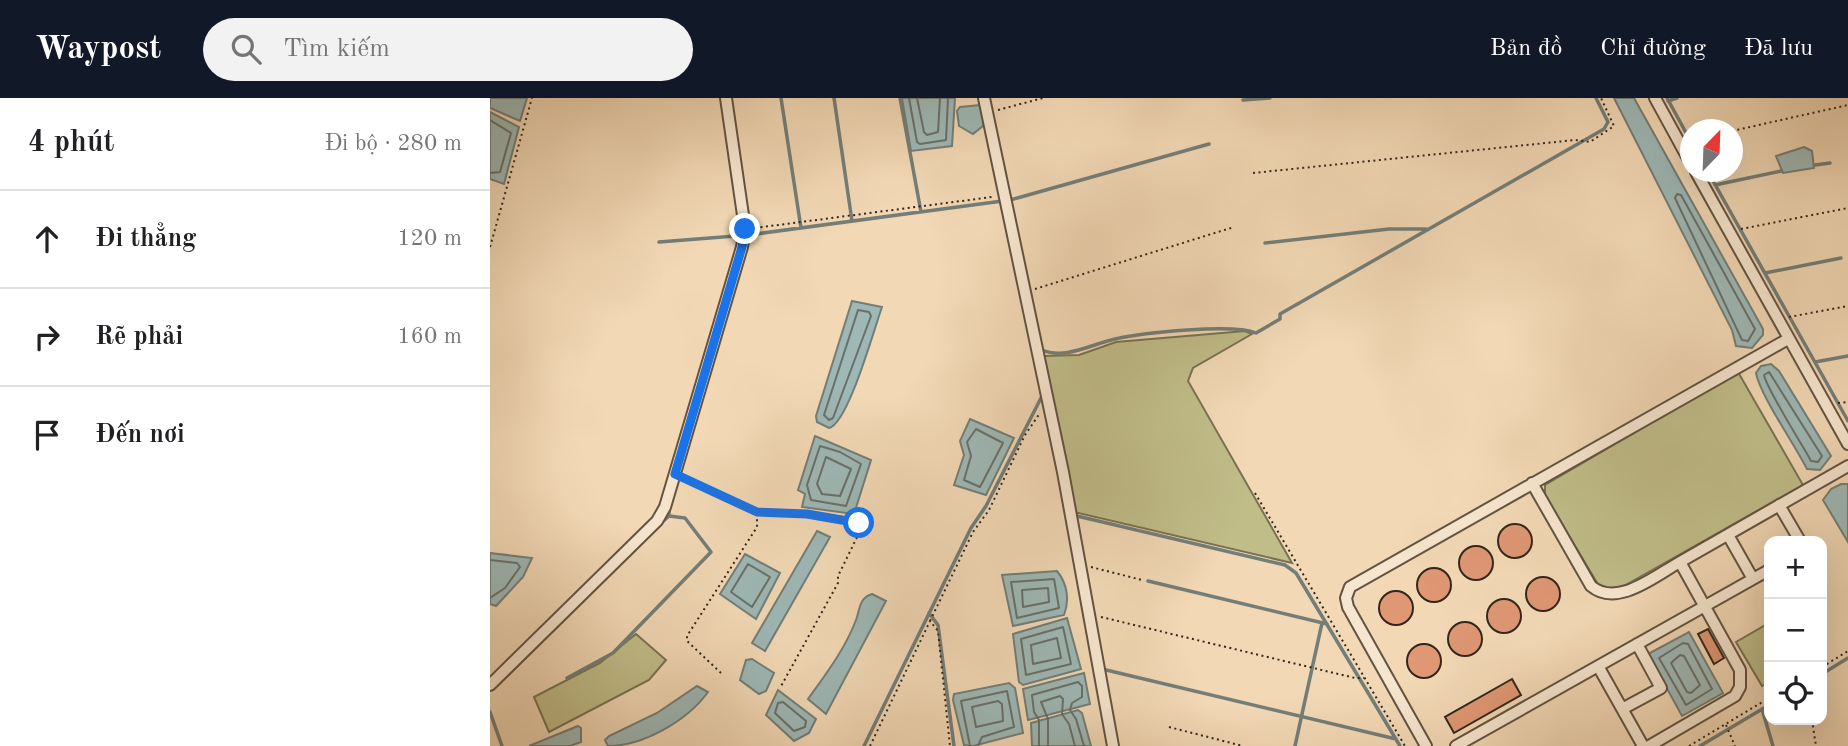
<!DOCTYPE html>
<html lang="vi">
<meta charset="utf-8">
<style>
:root{--surface:#fff;--page:#f2f2f2;--text:#202124;--muted:#757577;--line:#e0e0e0;--accent:#111827}
body{margin:0;font-family:"Old Standard TT",serif;background:var(--page);color:var(--text)}
.controls{position:absolute;right:21px;bottom:21px;display:grid;overflow:hidden;border-radius:14px;box-shadow:0 7px 28px #0002}
.controls button{width:63px;height:63px;display:grid;place-items:center;padding:0;border:0;border-bottom:2px solid var(--line);background:var(--surface);color:var(--text);font:35px sans-serif}
.compass{position:absolute;left:1190px;top:21px;width:63px;height:63px;border-radius:50%;background:var(--surface);box-shadow:0 7px 28px #0002;rotate:23deg}
.stop{position:absolute;width:21px;height:21px;margin:-16px;border:5px solid #1a73e8;border-radius:50%;background:#fff}
.stop.end{background:#1a73e8;border-color:#fff;box-shadow:0 2px 7px #0008}
.list{margin:0;padding:0;list-style:none}
h2{display:flex;justify-content:space-between;align-items:center;height:91px;margin:0;padding:0 28px;font-size:30px}
h2 small{font-size:23px;font-weight:400;color:var(--muted)}
.list li{display:grid;grid-template-columns:46px 1fr auto;gap:21px;align-items:center;box-sizing:border-box;height:98px;padding:0 28px;border-top:2px solid var(--line)}
.list b{display:block;font-size:26px;white-space:nowrap}
.list em{font-size:23px;font-style:normal;color:var(--muted)}
.icon{flex:none;width:38px;height:38px;fill:none;stroke:currentColor;stroke-width:2;stroke-linecap:round;stroke-linejoin:round}
.map{position:relative;flex:none;width:1358px;height:648px;overflow:hidden}
header{display:flex;align-items:center;gap:42px;box-sizing:border-box;height:98px;padding:0 35px;background:var(--accent);color:#fff}
header strong{font-size:33px}
nav{display:flex;gap:38px;margin-inline-start:auto;font-size:24px}
.search{width:490px;height:63px;background:var(--page);display:flex;align-items:center;gap:18px;box-sizing:border-box;padding:0 24px;border-radius:38px;color:var(--muted);font-size:26px}
main{display:flex}
aside{flex:1;background:var(--surface)}
.map>svg:first-child{display:block}
.green{fill:#c0bd89;stroke:#797252;stroke-width:2}
.water{fill:#9eb8b6;stroke:#737e78;stroke-width:2}
.lines{fill:none;stroke-linecap:round;stroke-linejoin:round}
.shore{stroke:#687069;stroke-width:2}
.stream{stroke:#737e78;stroke-width:3.5}
.building{fill:#df9774;stroke:#32271c;stroke-width:2}
.minor-casing{stroke:#625342;stroke-width:14}
.path{stroke:#32271c;stroke-width:2;stroke-dasharray:2 3.5;stroke-linecap:butt}
.minor{stroke:#f7e6cf;stroke-width:10}
.route{stroke:#1a73e8;stroke-width:9}
</style>
<header>
<strong>Waypost</strong>
<div class="search"><svg class="icon" aria-label="search" viewBox="0 0 24 24"><circle cx="10" cy="10" r="6"/><path d="M15 15l6 6"/></svg>Tìm kiếm</div>
<nav><a>Bản đồ</a><a>Chỉ đường</a><a>Đã lưu</a></nav>
</header>
<main>
<aside>
<h2>4 phút<small>Đi bộ · 280 m</small></h2>
<ul class="list">
<li><svg class="icon" aria-label="ahead" viewBox="0 0 24 24"><path d="M12 20V5M6 11l6-6 6 6"/></svg><div><b>Đi thẳng</b></div><em>120 m</em></li>
<li><svg class="icon" aria-label="right" viewBox="0 0 24 24"><path d="M7 20v-9h11M14 6l5 5-5 5"/></svg><div><b>Rẽ phải</b></div><em>160 m</em></li>
<li><svg class="icon" aria-label="arrive" viewBox="0 0 24 24"><path d="M6 21V4h12l-3 4 3 4H6"/></svg><div><b>Đến nơi</b></div></li>
</ul>
</aside>
<div class="map">
<svg width="1358" height="648" viewBox="0 0 1358 648">
<rect width="100%" height="100%" fill="#f2d8b5"/>
<filter id="stains"><feTurbulence type="fractalNoise" baseFrequency=".00286" numOctaves="4"/><feColorMatrix values="0 0 0 0 .2 0 0 0 0 .09 0 0 0 0 .02 0 0 0 .5 -.17"/></filter>
<radialGradient id="worn" r=".72"><stop offset=".6" stop-color="#630" stop-opacity="0"/><stop offset="1" stop-color="#630" stop-opacity=".3"/></radialGradient>
<!-- green -->
<path class="green" d="M755 233 762 236 703 270 698 283 802 465 584 414 553 258 589 257 626 244Z
M1248 274 1313 387 1132 489 1124 492 1109 488 1055 398V387Z
M1279 525V584L1272 588 1246 544Z
M146 536 176 562 159 582 59 634 44 599 110 565Z"/>
<!-- water -->
<path class="water" d="M0 0H37L30 23 0 10Z
M465 0 462 48 421 53 412 0Z
M1124 0H1144L1273 231V237L1262 250 1246 248 1242 232Z
M490 7 494 27 483 36 469 28 467 13 470 9Z
M0 14 29 29 14 86 0 81Z
M1314 49 1322 53 1324 70 1293 75 1286 58Z
M362 203 392 209C384 231 358 326 339 330L327 324 326 318Z
M1281 266 1289 273 1341 358 1330 372 1317 371C1305 347 1270 297 1266 275L1271 268Z
M480 321 524 340 496 397 464 387 474 357 470 343Z
M325 338 381 362 364 416 312 409 315 396 308 392Z
M1351 386H1358V444L1333 402 1341 391Z
M327 433 340 439 275 553 262 545Z
M0 455 42 460 33 479 6 508 0 506Z
M255 456 290 475 266 521 230 496Z
M567 473C577 485 580 502 574 517L523 528 512 477Z
M382 496 396 503 336 616 318 601C336 576 355 551 366 522 370 511 369 500 382 496Z
M577 520 591 571 533 587 529 584 523 536Z
M1199 534 1233 595 1192 618 1158 556Z
M262 561 284 575 276 593 269 596 250 582 256 562Z
M594 575 600 606 538 622 533 591Z
M519 585 525 590 533 635 483 648 474 647 463 602 464 596Z
M207 588 218 594C197 623 153 648 118 648L115 642 119 638 167 615Z
M288 592 326 621 319 635 304 643 276 617Z
M588 612 592 615 601 648H542L541 625Z
M88 628 91 630V644L80 648H39Z"/>
<g class="lines">
<!-- shore -->
<path class="shore" d="M419 0 427 44 430 46 456 42 458 0
M427 0 434 34 437 37 448 34 450 0
M0 22 21 35 10 74 0 75
M1187 96 1191 97 1265 231 1258 243 1252 242 1185 100Z
M368 212 379 214 381 218 343 320 339 322 334 317Z
M1279 274 1332 358 1328 364 1321 363C1312 346 1276 290 1274 277Z
M486 331 513 345 490 389 474 382 481 358 477 344Z
M330 348 350 354 371 366 356 408 321 402 317 387Z
M336 359 361 371 350 398 332 396 327 386Z
M0 462 27 465 30 469 15 490 0 500
M258 466 280 479 262 509 241 494Z
M564 481 569 510 527 520 521 484Z
M558 490 559 504 533 509 532 492Z
M573 529 581 566 536 577 531 541Z
M567 540 571 560 543 566 541 547Z
M1193 545 1198 546 1222 591 1196 607 1169 560Z
M1190 557 1194 558 1210 587 1201 595 1197 594 1181 565Z
M508 603 512 606 513 623 486 629 482 609Z
M293 604 316 623 315 629 304 633 285 615 288 605Z
M480 648 471 603 517 593 524 629 492 639 488 648
M549 648V622L544 614 542 597 588 584 592 588V599L582 605 580 612 586 621 594 648
M558 648V621L551 604 570 598 573 601 572 616 579 626 585 648"/>
<!-- stream -->
<path class="stream" d="M291 0 311 130
M344 0 362 123
M410 0 431 114
M1177 0 1200 42
M753 2 780 0
M1178 3 1187 0
M1325 67 1340 65
M1218 74 1358 323
M1225 87 1291 73
M169 144 258 137 520 102 719 46
M775 145 899 131H936
M1275 175 1351 160
M552 252C575 262 602 246 625 241 652 235 743 225 766 235L790 221V216L1114 31 1118 24 1106 0
M1325 264 1358 258
M586 424 587 418 795 467 806 475 910 648
M170 426 179 418V410
M658 483 837 526
M439 515 448 527 464 648
M612 571 906 641
M1332 576 1358 560
M77 580 123 555 221 454 195 420 179 418
M1272 611 1283 648
M0 614 12 648
M374 648 481 430 496 408 552 298
M805 648 832 525
M1210 648 1279 607"/>
</g>
<!-- building -->
<path class="building" d="M1008 443a17 17 0 1 1 34 0a17 17 0 1 1-34 0Z
M969 465a17 17 0 1 1 34 0a17 17 0 1 1-34 0Z
M927 487a17 17 0 1 1 34 0a17 17 0 1 1-34 0Z
M1036 496a17 17 0 1 1 34 0a17 17 0 1 1-34 0Z
M889 510a17 17 0 1 1 34 0a17 17 0 1 1-34 0Z
M997 518a17 17 0 1 1 34 0a17 17 0 1 1-34 0Z
M958 541a17 17 0 1 1 34 0a17 17 0 1 1-34 0Z
M1218 531 1234 560 1224 566 1208 536Z
M917 563a17 17 0 1 1 34 0a17 17 0 1 1-34 0Z
M1022 581 1031 597 964 635 955 619Z"/>
<g class="lines">
<defs>
<path id="minor" d="M494 0 573 374 623 648
M1165 0 1200 64
M1206 74 1358 346
M1042 385 1101 488C1127 510 1165 478 1190 464
M1289 407 1310 443
M1238 437 1263 481
M1108 568 1153 648
M0 587 167 423 175 409 252 149 255 131 236 0
M1132 611 1171 590 1147 546
M936 648 858 509 856 500 860 489 1298 241
M966 648 1279 472
M1159 648 1245 598 1250 589V572L1190 464 1358 368"/>
</defs>
<!-- minor casing -->
<use href="#minor" class="minor-casing"/>
<!-- path -->
<path class="path" d="M508 12 553 0
M1242 33 1358 7
M763 75 1085 42 1100 44 1124 28 1111 0
M265 130 502 99
M1251 131 1358 110
M0 149 42 0
M545 191 744 129
M1299 219 1358 208
M1348 305 1358 304
M195 382 267 414 361 421 372 429 348 478V485L290 590
M765 395 915 648
M601 469 652 482
M611 519 865 580H874
M440 523 483 434 499 412 535 337 550 315
M1332 569 1358 553
M231 575 197 543V538L267 429V415
M1322 622 1326 648
M1236 627 1245 648
M679 629 753 648
M380 648 440 523 448 533 460 648
M1199 648 1279 600"/>
<!-- minor -->
<use href="#minor" class="minor"/>
</g>
<g class="lines">
<!-- route -->
<path class="route" d="M255 131 252 149 185 376 267 414 317 416 369 425"/>
</g>
<rect width="100%" height="100%" filter="url(#stains)"/>
<rect width="100%" height="100%" fill="url(#worn)"/>
</svg>
<div class="controls">
<button>+</button>
<button>−</button>
<button><svg class="icon" aria-label="locate" viewBox="0 0 24 24"><circle cx="12" cy="12" r="6"/><path d="M12 2v4M12 18v4M2 12h4M18 12h4"/></svg></button>
</div>
<svg class="compass" viewBox="-18 -18 36 36"><path d="M0-13l5 13h-10z" fill="#e53935"/><path d="M0 13l5-13h-10z" fill="#757577"/></svg>
<div class="stop" style="left:369px;top:425px"></div>
<div class="stop end" style="left:255px;top:131px"></div>
</div>
</main>
